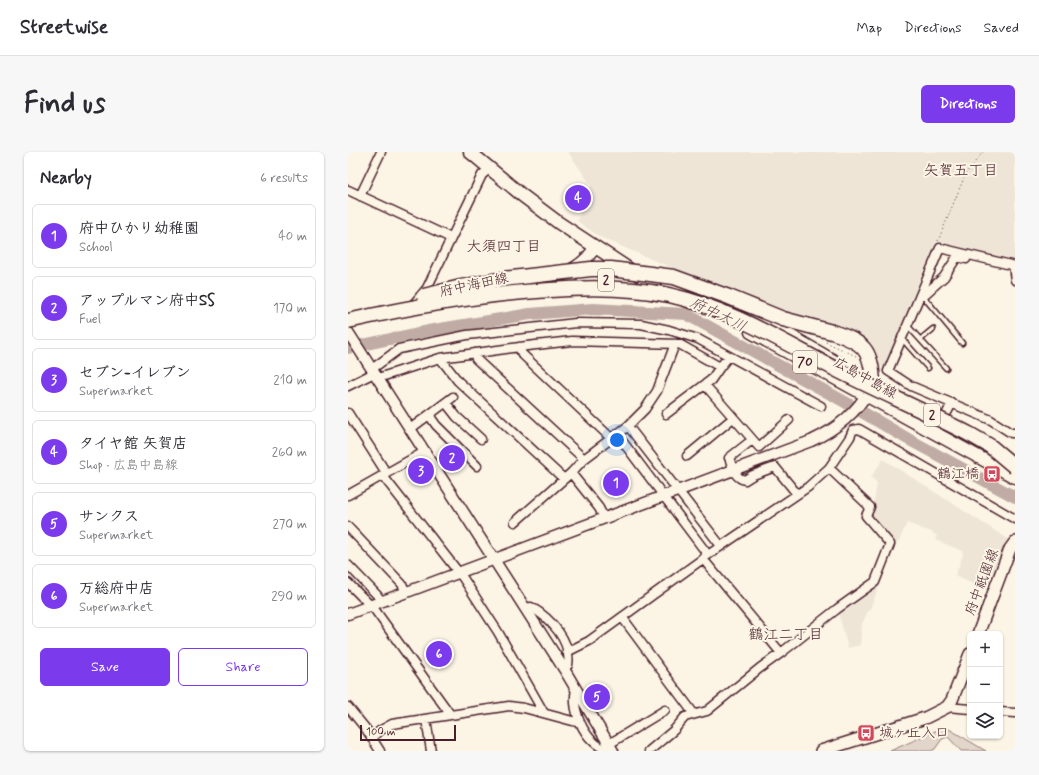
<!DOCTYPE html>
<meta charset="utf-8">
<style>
:root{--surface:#fff;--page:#f7f7f7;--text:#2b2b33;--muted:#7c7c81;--line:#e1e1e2;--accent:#7c3aed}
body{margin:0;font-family:Mynerve,"Klee One",sans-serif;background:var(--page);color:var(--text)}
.controls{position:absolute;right:12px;bottom:12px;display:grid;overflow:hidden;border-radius:6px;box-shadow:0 1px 3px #0004}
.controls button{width:36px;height:36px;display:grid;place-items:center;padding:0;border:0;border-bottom:1px solid var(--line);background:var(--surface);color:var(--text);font:20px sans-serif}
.scale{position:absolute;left:12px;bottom:10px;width:96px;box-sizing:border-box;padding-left:4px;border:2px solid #4a1f2b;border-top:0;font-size:11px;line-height:14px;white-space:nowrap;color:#4a1f2b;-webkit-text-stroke:3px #fcf5e5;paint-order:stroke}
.you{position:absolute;left:269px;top:288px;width:14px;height:14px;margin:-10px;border:3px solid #fff;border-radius:50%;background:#1a73e8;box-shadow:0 0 0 6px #1a73e833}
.badge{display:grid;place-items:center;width:26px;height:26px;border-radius:50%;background:var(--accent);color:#fff;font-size:13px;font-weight:700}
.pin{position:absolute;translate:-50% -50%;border:2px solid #fff;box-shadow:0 1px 4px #0006}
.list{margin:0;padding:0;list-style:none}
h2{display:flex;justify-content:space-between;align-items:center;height:52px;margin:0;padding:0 16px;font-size:17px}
h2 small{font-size:13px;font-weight:400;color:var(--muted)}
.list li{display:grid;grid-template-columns:26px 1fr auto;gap:12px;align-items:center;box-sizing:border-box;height:64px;margin:0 8px 8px;padding:0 8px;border:1px solid var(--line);border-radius:6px}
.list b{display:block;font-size:15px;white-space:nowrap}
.list p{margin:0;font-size:13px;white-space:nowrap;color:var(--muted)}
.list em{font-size:13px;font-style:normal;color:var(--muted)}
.actions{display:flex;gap:8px;padding:12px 16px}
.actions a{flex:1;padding:9px 0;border:1px solid var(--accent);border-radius:6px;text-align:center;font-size:14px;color:var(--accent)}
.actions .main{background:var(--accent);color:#fff}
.icon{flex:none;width:22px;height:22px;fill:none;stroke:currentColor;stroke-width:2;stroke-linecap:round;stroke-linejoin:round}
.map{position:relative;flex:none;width:667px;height:599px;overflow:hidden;border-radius:6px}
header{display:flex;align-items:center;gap:24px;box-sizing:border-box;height:56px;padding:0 20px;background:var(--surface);border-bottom:1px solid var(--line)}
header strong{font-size:19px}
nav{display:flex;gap:22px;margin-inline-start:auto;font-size:14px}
.intro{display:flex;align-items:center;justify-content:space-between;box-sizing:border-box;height:96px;padding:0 24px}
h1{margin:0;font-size:28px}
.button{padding:10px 18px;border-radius:6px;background:var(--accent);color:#fff;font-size:14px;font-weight:700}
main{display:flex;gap:24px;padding:0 24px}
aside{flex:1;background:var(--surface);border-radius:6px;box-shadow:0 1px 3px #0004}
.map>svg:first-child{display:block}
.built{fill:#eee5d7}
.green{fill:#e2d5ca;stroke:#967a7a}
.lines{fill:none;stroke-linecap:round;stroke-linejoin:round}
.river{stroke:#c0aca5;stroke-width:12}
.service-casing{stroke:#4a1f2b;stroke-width:7}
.minor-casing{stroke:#4a1f2b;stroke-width:11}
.tertiary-casing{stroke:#4a1f2b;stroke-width:13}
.secondary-casing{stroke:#4a1f2b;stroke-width:14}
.primary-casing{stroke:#4a1f2b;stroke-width:15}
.motorway-casing{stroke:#4a1f2b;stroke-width:17}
.path{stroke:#4a1f2b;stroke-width:1;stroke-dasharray:1 3;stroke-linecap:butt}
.service{stroke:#fcf5e5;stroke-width:4}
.minor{stroke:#fcf5e5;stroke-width:8}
.tertiary{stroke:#fcf5e5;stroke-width:10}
.secondary{stroke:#fcf5e5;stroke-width:11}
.primary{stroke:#fcf5e5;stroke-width:12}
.motorway{stroke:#fcf5e5;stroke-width:14}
.motorway-bridge-casing{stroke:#4a1f2b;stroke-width:17;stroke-linecap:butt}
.motorway-bridge{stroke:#fcf5e5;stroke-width:14}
.labels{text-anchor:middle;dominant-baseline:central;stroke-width:4;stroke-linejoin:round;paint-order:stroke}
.shield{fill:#fcf5e5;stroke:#7f5f63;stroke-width:1}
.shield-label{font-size:13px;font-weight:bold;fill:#4a1f2b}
.street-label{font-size:14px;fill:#4a1f2b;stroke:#fcf5e5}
.poi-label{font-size:14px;fill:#4a1f2b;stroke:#fcf5e5;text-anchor:end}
.neighbourhood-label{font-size:15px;fill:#4a1f2b;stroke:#fcf5e5}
.water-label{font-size:15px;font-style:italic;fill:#6d4950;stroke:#fcf5e5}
</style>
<header>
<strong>Streetwise</strong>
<nav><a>Map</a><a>Directions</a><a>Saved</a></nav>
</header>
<div class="intro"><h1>Find us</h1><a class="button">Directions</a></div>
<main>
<aside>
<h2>Nearby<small>6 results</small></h2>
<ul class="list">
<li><span class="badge">1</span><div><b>府中ひかり幼稚園</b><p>School</p></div><em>40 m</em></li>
<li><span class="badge">2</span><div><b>アップルマン府中SS</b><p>Fuel</p></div><em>170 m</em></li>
<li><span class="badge">3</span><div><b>セブン-イレブン</b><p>Supermarket</p></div><em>210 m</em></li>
<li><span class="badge">4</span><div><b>タイヤ館 矢賀店</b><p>Shop · 広島中島線</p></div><em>260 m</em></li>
<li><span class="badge">5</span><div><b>サンクス</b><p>Supermarket</p></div><em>270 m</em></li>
<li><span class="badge">6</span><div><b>万総府中店</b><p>Supermarket</p></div><em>290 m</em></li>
</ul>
<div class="actions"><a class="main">Save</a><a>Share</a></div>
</aside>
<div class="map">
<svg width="667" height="599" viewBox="0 0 667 599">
<rect width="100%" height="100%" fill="#fcf5e5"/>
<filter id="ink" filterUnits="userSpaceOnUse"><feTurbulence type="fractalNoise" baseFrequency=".025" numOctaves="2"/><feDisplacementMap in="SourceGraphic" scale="8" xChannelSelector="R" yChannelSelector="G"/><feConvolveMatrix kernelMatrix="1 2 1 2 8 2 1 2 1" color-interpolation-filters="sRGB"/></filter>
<g filter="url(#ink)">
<!-- built -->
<path class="built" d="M220 0H667V108L588 90 556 167 557 173 540 213 532 216 525 201 277 96 252 85 229 69 243 33Z
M535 307 660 387 640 439 607 424 615 403 614 399 587 388 589 384 583 380 559 371 551 389 549 390 522 457 520 459 514 472 512 493 500 496 490 460 528 433 545 392 522 365 525 356 529 331 523 325Z"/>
<!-- green -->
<path class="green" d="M594 576 601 577 638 599H613L600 585 594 587 587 597 583 599H542Z"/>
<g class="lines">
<!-- river -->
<path class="river" d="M0 196 80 179 182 162 245 157 338 162 497 250 560 287 667 345"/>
<defs>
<path id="service" d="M575 144 614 191
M559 173 598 216
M553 187 556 189 580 216
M573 187 585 177"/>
<path id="minor" d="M0 38 103 86
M12 44 33 0
M665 114 667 128
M667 114 592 96 540 219 563 234 643 268 663 281H667
M572 143 575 144 596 125 609 105 618 107
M63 155 79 136 134 23 142 16
M171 195 174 202 263 286
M127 201 128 207 236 307
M92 206 110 229 216 327
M24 217 51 197 119 183 228 171 293 172 321 178 350 187 473 254
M30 226 92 206 179 194 224 189 331 192 372 215 381 204
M357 233 411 295 441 268
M0 234 26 221
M98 251 109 265 133 287
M0 261 39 322
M318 262 363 228 372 215
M81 263 88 273 129 314
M280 274 373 394
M62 277 105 245
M269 282 360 403
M588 282 604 251
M404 288 381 306C385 315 386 326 397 328L405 323 427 315 449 342
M339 304 385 266
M223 321 251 356 256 366
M35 324 115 426 150 480 196 561
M0 343 76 300
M167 370 223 321 236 307 280 274 297 257 309 239 327 192
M0 375 54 432 58 440
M355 407 433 501
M0 413 29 443 33 449
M0 431 27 458 102 562
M177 456 183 455C202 466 224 489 220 513L216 517
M274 465 346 562
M219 500 241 489 360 403 460 335 481 316 502 285 505 278 511 277 667 367
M228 538C222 560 240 597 265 599
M0 555 18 577 32 599
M599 555 622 557
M652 560 667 561
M78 567 83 599
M23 586 33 578 44 572 161 554 176 556 232 571
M261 592 317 558
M301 599 326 578 337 565 359 559 412 516 433 501 489 457 527 430 542 392 518 364 522 355 481 316"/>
<path id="tertiary" d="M0 180 216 517 265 599
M0 462 463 289C487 278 509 260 522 237"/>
<path id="secondary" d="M222 118C233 113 241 105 247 95
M173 138 206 124
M630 482 662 397 667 390
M473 599 577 566 599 555 604 548 622 502"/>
<path id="primary" d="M122 0 175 44 211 71 278 115 294 125 330 142
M334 134 439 182 489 211
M403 180 667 325"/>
<path id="motorway" d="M484 180C515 190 524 197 525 232"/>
</defs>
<!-- service casing -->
<use href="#service" class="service-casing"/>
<!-- minor casing -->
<use href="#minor" class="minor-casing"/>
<!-- tertiary casing -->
<use href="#tertiary" class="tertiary-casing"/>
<!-- secondary casing -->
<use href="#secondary" class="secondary-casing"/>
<!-- primary casing -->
<use href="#primary" class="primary-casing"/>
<!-- motorway casing -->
<use href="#motorway" class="motorway-casing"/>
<!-- path -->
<path class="path" d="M590 89 618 21 635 0
M478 190 508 204"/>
<!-- service -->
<use href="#service" class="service"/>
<!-- minor -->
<use href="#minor" class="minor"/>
<!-- tertiary -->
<use href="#tertiary" class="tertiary"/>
<!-- secondary -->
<use href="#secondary" class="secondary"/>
<!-- primary -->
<use href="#primary" class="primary"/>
<!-- motorway -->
<use href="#motorway" class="motorway"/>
<defs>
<path id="motorway-bridge" d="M76 144 113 135 155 127 243 117H263L326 125 381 145 435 167 484 180
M0 169C67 154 134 142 202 138 242 135 281 135 321 143 384 157 438 192 495 221 537 242 581 261 623 283L642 294 667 315"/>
</defs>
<!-- motorway-bridge casing -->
<use href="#motorway-bridge" class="motorway-bridge-casing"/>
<!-- motorway-bridge -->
<use href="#motorway-bridge" class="motorway-bridge"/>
</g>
</g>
<!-- icons -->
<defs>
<symbol id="bus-square" viewBox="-11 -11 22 22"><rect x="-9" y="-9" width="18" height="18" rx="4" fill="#d1495b" stroke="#fcf5e5"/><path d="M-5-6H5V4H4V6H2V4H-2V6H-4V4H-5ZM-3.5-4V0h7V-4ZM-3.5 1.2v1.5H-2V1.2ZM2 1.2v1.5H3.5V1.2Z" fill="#fff"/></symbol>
</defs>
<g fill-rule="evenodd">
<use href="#bus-square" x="634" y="312" width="20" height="20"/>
<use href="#bus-square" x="508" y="571" width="20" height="20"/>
</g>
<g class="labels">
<!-- shield labels -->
<g class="shield">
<rect x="250" y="117" width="16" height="22" rx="3"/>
<rect x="445" y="199" width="24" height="22" rx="3"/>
<rect x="576" y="252" width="16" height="22" rx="3"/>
</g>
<g class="shield-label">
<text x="258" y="128">2</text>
<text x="457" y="210">70</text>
<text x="584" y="263">2</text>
</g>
<!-- street labels -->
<g class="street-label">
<text transform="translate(126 133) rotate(-12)">府中海田線</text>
<text transform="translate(517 226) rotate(29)">広島中島線</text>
<text transform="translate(634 430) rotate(-69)">府中祇園線</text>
</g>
<!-- poi labels -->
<g class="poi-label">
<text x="631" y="322">鶴江橋</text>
<text x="531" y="581" text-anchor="start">城ヶ丘入口</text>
</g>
<!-- neighbourhood labels -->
<g class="neighbourhood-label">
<text x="613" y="19">矢賀五丁目</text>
<text x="156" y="95">大須四丁目</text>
<text x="438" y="483">鶴江二丁目</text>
</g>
<!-- water labels -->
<g class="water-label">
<text transform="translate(370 163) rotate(26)">府中大川</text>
</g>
</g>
</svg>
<div class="controls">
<button>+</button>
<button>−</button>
<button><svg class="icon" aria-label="layers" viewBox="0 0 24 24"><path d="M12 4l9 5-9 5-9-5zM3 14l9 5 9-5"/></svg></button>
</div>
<div class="scale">100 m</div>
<div class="you"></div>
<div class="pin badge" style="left:268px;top:331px">1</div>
<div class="pin badge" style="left:104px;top:306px">2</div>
<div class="pin badge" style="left:73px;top:319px">3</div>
<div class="pin badge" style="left:230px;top:46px">4</div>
<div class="pin badge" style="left:249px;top:545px">5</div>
<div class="pin badge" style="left:91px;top:502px">6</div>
</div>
</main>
